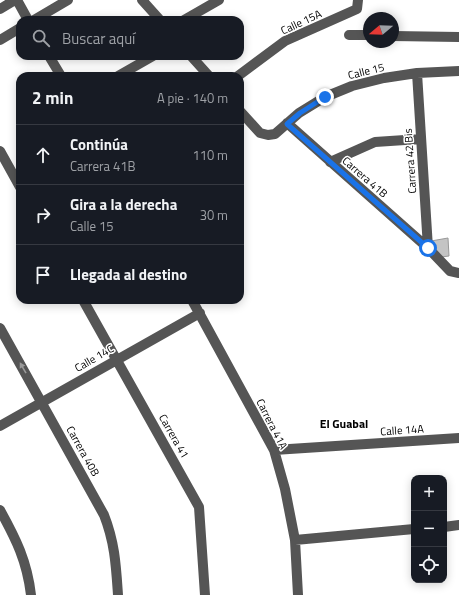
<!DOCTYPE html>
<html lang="es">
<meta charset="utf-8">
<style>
:root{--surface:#171b24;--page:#242831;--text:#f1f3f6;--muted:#9ea1a6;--line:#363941}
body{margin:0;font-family:"Titillium Web",sans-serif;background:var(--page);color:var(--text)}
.controls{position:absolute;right:12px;bottom:12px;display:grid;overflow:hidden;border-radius:8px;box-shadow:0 2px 10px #0003}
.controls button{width:36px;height:36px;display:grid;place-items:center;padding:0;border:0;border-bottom:1px solid var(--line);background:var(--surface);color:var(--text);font:20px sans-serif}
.compass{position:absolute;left:363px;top:12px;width:36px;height:36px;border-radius:50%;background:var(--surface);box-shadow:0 2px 10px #0003;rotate:251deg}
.stop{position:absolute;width:12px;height:12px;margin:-9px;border:3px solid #1a73e8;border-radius:50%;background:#fff}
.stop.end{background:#1a73e8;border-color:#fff;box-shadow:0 1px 4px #0008}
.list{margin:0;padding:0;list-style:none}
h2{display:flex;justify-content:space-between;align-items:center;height:52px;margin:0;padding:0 16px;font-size:17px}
h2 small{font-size:13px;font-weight:400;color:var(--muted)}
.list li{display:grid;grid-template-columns:26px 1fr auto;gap:12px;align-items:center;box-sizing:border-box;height:60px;padding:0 16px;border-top:1px solid var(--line)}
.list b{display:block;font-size:15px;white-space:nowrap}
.list p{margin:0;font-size:13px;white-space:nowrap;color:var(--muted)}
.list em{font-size:13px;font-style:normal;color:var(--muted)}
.icon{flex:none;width:22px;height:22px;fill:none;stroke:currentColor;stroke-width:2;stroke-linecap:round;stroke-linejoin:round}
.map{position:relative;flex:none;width:459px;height:595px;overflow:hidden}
.search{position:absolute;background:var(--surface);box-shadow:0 2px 10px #0003;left:16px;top:16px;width:228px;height:44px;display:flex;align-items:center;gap:10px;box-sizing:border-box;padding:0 14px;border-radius:12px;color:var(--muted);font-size:15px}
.panel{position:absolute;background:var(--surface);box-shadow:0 2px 10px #0003;left:16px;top:72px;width:228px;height:232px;border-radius:12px}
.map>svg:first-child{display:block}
.building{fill:#c4c4c4;stroke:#999}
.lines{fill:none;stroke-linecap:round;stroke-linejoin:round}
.minor{stroke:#555;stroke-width:10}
.oneway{fill:#999}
.route{stroke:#1a73e8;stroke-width:5}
.labels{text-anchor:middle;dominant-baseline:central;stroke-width:3;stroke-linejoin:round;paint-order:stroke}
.street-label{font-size:11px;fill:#000;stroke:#fff}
.neighbourhood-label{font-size:12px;font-weight:bold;fill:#000;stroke:#fff}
</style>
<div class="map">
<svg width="459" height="595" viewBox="0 0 459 595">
<rect width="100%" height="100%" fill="#fff"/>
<!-- building -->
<path class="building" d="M448 238 449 256 441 257 432 247 431 241Z"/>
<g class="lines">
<!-- minor -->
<path class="minor" d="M17 0 28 20
M142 0 160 20
M0 9 15 0
M34 20 68 0
M184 20 219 0
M349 35H369
M393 36 459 37
M0 40 20 28
M49 56 61 76
M191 56 209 76
M417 73 428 248
M118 76 153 56
M238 76 285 41 357 9 358 0
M240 111 260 133 268 135 275 134 299 113 325 97 352 86 384 78 417 73 459 71
M287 123 428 248 450 271 459 273
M0 151 20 187
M330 162 375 142 420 139
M83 300 199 507 205 595
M192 300 274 450 285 489 295 540 298 595
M0 328 104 515C115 543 116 566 118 595
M0 426 200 313
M274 450 459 438
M0 510C16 539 27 561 31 595
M444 527 459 525
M295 540 414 529"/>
</g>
<!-- one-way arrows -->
<defs><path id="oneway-solid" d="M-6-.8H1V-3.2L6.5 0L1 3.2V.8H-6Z"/></defs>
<use class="oneway" href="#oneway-solid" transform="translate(23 368) rotate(-120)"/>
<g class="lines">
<!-- route -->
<path class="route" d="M325 97 300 113 287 124 428 248"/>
</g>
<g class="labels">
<!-- street labels -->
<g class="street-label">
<text transform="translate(301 22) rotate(-25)">Calle 15A</text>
<text transform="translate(366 71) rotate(-14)">Calle 15</text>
<text transform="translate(410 161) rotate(-94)">Carrera 42 Bis</text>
<text transform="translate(365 177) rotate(41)">Carrera 41B</text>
<text transform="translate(94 358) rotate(-30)">Calle 14C</text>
<text transform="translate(272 424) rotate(63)">Carrera 41A</text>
<text transform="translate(402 430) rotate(-4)">Calle 14A</text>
<text transform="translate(174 436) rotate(60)">Carrera 41</text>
<text transform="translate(83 451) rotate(61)">Carrera 40B</text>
</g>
<!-- neighbourhood labels -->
<g class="neighbourhood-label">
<text x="344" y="423">El Guabal</text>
</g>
</g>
</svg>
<div class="controls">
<button>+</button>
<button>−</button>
<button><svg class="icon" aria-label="locate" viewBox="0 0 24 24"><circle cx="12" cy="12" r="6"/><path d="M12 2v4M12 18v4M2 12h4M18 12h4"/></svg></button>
</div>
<svg class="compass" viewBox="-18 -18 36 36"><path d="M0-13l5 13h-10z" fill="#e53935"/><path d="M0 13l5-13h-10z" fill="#9ea1a6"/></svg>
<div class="stop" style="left:428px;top:248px"></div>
<div class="stop end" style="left:325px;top:97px"></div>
<div class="search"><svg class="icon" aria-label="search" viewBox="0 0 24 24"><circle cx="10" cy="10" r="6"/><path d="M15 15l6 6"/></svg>Buscar aquí</div>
<section class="panel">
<h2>2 min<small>A pie · 140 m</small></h2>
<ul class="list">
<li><svg class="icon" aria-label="ahead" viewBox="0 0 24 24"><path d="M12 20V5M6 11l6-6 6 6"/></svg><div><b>Continúa</b><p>Carrera 41B</p></div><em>110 m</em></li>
<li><svg class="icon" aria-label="right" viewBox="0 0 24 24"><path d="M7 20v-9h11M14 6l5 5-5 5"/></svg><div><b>Gira a la derecha</b><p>Calle 15</p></div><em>30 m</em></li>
<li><svg class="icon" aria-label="arrive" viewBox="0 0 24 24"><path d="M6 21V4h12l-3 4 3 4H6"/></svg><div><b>Llegada al destino</b></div></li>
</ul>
</section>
</div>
